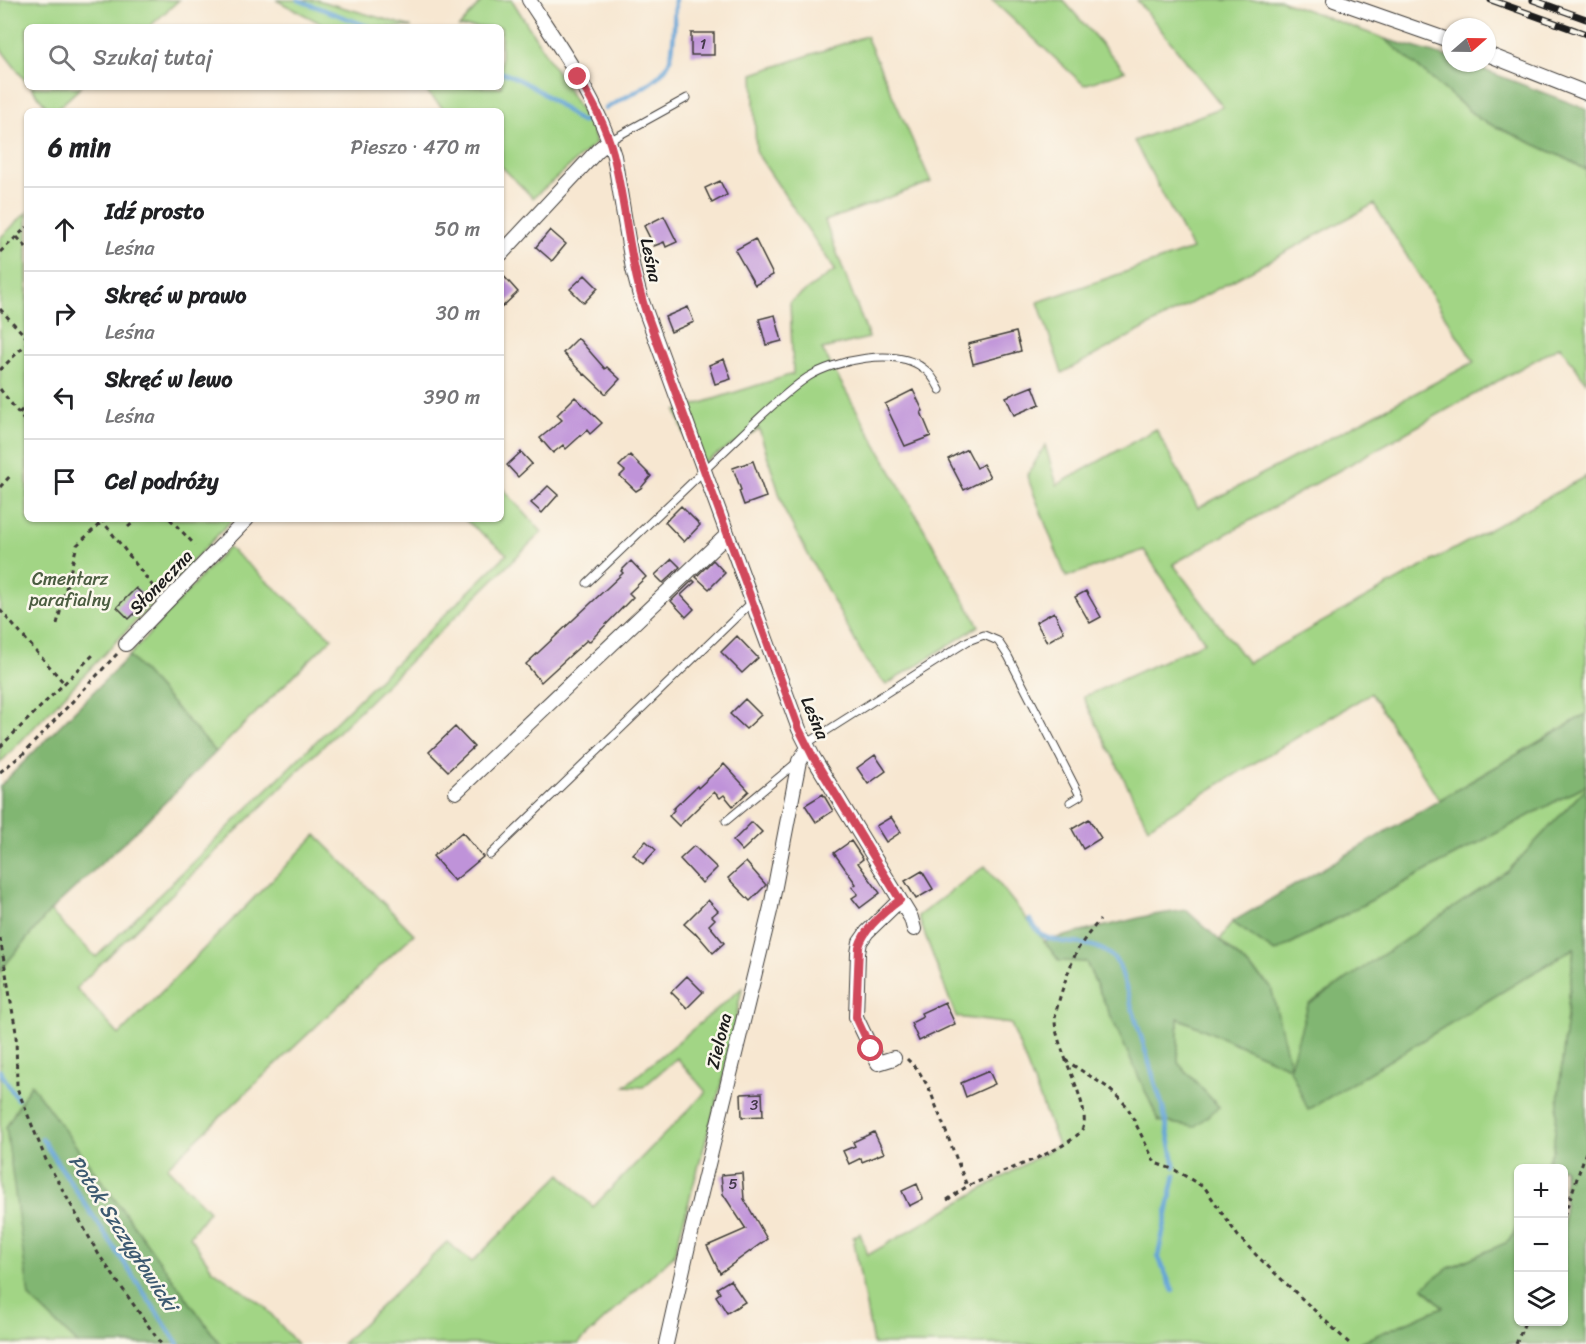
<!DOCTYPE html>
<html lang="pl">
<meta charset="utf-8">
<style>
:root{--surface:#fff;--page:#f2f2f2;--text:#202124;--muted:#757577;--line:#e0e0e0}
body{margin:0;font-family:Sriracha,sans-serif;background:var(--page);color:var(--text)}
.controls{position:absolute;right:18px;bottom:18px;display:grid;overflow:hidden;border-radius:9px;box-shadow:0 2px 4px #0004}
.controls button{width:54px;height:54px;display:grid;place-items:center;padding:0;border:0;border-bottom:2px solid var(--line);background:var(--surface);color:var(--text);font:30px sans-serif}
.compass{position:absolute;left:1442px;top:18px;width:54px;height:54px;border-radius:50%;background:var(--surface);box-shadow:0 2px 4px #0004;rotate:70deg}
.stop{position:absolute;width:18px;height:18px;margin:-14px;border:4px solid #d1495b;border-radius:50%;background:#fff}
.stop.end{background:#d1495b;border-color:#fff;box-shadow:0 2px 6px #0008}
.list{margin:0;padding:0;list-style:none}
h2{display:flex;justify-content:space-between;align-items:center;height:78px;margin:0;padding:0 24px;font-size:26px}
h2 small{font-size:20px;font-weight:400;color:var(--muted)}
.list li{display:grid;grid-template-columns:39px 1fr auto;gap:18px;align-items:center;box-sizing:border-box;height:84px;padding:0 24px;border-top:2px solid var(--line)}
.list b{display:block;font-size:22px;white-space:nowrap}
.list p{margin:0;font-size:20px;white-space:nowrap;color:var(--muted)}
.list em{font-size:20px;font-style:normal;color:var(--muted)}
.icon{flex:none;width:33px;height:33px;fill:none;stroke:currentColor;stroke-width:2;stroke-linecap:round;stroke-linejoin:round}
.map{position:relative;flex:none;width:1586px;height:1344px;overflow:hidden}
.search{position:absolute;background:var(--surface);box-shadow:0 2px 4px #0004;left:24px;top:24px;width:480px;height:66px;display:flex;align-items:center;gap:15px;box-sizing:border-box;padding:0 21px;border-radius:9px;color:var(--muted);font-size:22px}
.panel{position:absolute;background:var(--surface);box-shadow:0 2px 4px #0004;left:24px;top:108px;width:480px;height:414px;border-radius:9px}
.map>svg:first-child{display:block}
.green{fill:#a2d585;stroke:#5f7850;stroke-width:1.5}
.forest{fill:#81b672;stroke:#4e6947;stroke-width:1.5}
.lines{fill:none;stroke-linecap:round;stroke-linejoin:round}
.stream{stroke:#64a4d7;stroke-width:4.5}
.building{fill:#bf93d9}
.service-casing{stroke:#3d3a37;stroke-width:9}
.minor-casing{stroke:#3d3a37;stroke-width:16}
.path{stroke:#3d3a37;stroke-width:3;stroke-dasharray:4.5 4.5;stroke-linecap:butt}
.service{stroke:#fff;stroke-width:7}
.minor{stroke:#fff;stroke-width:14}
.rail-casing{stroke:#1c1c1c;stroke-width:7}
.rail{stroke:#fbf7ec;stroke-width:4.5;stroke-dasharray:14;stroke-linecap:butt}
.route{stroke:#d1495b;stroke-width:8}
.labels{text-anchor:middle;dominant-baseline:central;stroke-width:5;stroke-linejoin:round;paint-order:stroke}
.number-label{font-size:15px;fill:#453a4b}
.street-label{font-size:18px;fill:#1c1c1c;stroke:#fbf7ec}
.park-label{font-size:18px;fill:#4b5d41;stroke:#fbf7ec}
.water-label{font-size:20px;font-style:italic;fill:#3c5970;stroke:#fbf7ec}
</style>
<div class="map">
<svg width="1586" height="1344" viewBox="0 0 1586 1344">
<rect width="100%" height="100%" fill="#fbf7ec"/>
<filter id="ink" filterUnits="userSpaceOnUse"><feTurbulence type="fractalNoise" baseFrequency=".0167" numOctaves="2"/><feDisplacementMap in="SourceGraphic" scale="12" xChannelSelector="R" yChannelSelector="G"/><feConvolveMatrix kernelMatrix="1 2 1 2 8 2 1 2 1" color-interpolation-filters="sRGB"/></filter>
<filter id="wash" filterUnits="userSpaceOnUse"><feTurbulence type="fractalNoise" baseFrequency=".008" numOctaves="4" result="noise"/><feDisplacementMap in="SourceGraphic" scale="24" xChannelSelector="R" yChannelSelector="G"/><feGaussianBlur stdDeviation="1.35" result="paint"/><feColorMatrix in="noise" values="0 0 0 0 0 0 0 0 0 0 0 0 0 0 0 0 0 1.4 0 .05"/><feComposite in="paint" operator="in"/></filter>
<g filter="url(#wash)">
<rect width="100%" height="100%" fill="#f7e7d1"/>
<!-- green -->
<path class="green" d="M0 0H179L149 27H27V83L0 48Z
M276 0H317L412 27H328Z
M483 0H512L592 128 596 143 533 198 501 166V111H446L422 87H501V27H459Z
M992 0H1063L1125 71 1084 85Z
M1137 0H1280L1385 39 1479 119 1569 160 1586 170V382L1560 346 1173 564 1248 663 1586 476V714L1439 800 1371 693 1148 827 1083 697 1205 642 1144 550 1066 577 1027 476 1045 445 1057 485 1156 429 1198 508 1474 362 1374 204 1062 373 1038 302 1192 249 1134 141 1223 107Z
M866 36 931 182 825 221 869 338 822 349 979 626 886 685 866 661 785 512 759 429 696 467 676 411 793 374 790 302 835 270 756 152 753 74Z
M31 87H81L55 111H50Z
M27 212V519H233L168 587H158L152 592 153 603 0 763V238Z
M502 488 542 532 76 988 119 1035 316 835 414 934 167 1167 209 1211 190 1236 212 1269 264 1306 297 1344H220L31 1085 29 1297 78 1344H0V971L50 911 96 957 507 554 464 519H501Z
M228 547 332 638 216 752 129 656Z
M1586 785V788L1508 871 1308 1005V1110L1574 948 1553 1151 1544 1168H1518V1223L1510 1241 1449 1268 1423 1288 1443 1307 1356 1344H873L853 1237 860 1233 868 1255 1058 1145 1011 1024 956 1017 918 916 985 866 1059 960 1086 962 1159 1121 1219 1107 1178 1063V1018L1289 1067 1271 987 1220 940 1232 922 1275 952Z
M742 988 725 1071 674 1255 578 1344H342L447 1242 472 1262 561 1174 593 1207 706 1092 677 1058 643 1087 625 1086Z"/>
<!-- forest -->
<path class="forest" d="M1385 39 1451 58V63H1466L1586 109V170L1569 160 1479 119Z
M129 656 216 752 133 834 50 911 0 971V786Z
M1586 714V785L1275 952 1232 922Z
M1586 788V1344H1356L1443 1307 1423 1287 1449 1268 1510 1241 1518 1223V1322H1564V1168H1544L1553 1150 1574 948 1308 1110 1289 1067 1178 1018V1063L1219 1107 1194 1127 1159 1121 1086 962 1059 961 1044 941 1147 916 1186 910 1271 987 1290 1066 1308 1005 1508 871Z
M31 1084 220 1344H78L29 1297 6 1127Z"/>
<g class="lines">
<!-- stream -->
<path class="stream" d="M298 0 370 27
M501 72C532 83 555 102 581 122L585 120
M605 109C624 97 660 83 669 62 675 50 674 15 675 0
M1030 920C1034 925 1037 931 1042 935 1067 950 1098 934 1119 965L1163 1108 1175 1167
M0 1071 17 1099
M42 1139 178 1344
M1173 1291 1158 1256 1175 1175"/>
</g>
<g id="blocks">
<!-- building -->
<path class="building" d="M691 33H714V55H691Z
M720 181 727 195 712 203 705 188Z
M664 216 677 242 666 247 664 242 654 246 644 226Z
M550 230 566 244 552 261 536 247Z
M755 239 773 275 755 285 735 250Z
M501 273 518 292 501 308Z
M585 275 598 288 584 303 570 289Z
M688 307 694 322 671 332 665 317Z
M775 315 782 341 766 345 759 319Z
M1016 332 1021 351 973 364 968 344Z
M578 338 605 369 607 367 620 379 606 394 585 374 584 375 563 353Z
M724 359 731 379 715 384 709 365Z
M1033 386 1040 404 1014 415 1006 397Z
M913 390 923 411 921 412 931 436 905 446 885 404Z
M575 397 602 423 590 434 587 430 566 449 563 445 553 453 540 438 562 420 557 415Z
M967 449 977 468 983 464 990 477 964 490 948 459Z
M521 452 532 464 518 477 507 465Z
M630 455 651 476 641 488 636 491 620 476 625 471 619 466Z
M753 461 766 497 744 505 739 491 741 490 733 468Z
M548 486 558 495 542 513 531 503Z
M681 506 700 525 684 542 665 522Z
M672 559 680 567 663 583 655 575Z
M713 560 725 573 709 589 696 577Z
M631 561 646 577 629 593 633 597 589 642 587 640 541 682 526 664 623 573 621 571Z
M693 580 695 582 681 595 694 609 686 617 671 601Z
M136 588 148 600 129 619 117 607Z
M1086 591 1101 617 1090 623 1075 597Z
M1054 612 1064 632 1047 642 1036 622Z
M737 636 758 658 742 673 721 652Z
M745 699 761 715 746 729 730 714Z
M455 727 474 747 448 771 429 752Z
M875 755 886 771 868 784 857 768Z
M724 764 749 791 733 806 724 795 720 798 714 792 679 826 669 816 674 810 673 809 697 786 698 788Z
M823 794 833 811 816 822 805 805Z
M891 817 901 832 886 842 876 826Z
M1089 819 1101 838 1083 849 1072 829Z
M752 822 762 832 742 851 733 841Z
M462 832 483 857 454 881 433 856Z
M646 841 656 850 643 864 633 854Z
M851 841 863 859 858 863 880 893 860 908 852 898 858 894 852 887 856 884 834 853Z
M694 846 717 868 702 883 680 859Z
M746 862 766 885 750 901 728 878Z
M922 871 933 889 916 899 905 881Z
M708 900 718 911 712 916 715 919 709 925 724 943 713 953 696 933 695 934 684 924Z
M687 976 703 992 687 1008 671 992Z
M945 1002 955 1024 919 1041 911 1023 923 1017 921 1013Z
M989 1071 995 1084 966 1097 961 1083Z
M762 1093 763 1116 742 1117 741 1094Z
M874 1132 884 1153 862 1162 861 1158 849 1164 843 1151 855 1146 853 1142Z
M742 1173 744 1199 767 1239 720 1273 707 1246 746 1229 723 1194 721 1175Z
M917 1184 923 1199 909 1206 902 1191Z
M730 1280 745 1302 727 1313 716 1296 720 1293 717 1288Z"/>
</g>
</g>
<g filter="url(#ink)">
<use href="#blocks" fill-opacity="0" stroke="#3d3a37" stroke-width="1.5"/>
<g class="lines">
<defs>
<path id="service" d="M609 141 687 98
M587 583 758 419C774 404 790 389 808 377 835 360 896 347 923 368 931 373 936 382 940 390
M806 744 968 641 984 635 998 641 1008 656 1080 796 1070 802
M726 821 796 763
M490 855 752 602"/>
<path id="minor" d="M529 0C561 49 597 99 614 156L633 269 640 296 799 729 813 757 911 918 914 929
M1334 0 1451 41
M1487 54 1586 93
M501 254 598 150 609 141
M126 644 247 519
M456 792 727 535
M894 1058 878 1063 856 1017 858 953 860 942 867 932 900 900
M666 1344 688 1246 771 907 799 761 808 748"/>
</defs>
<!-- service casing -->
<use href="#service" class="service-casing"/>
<!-- minor casing -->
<use href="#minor" class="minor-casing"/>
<!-- path -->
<path class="path" d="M17 237 27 248
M0 252 27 227
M0 309 27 338
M0 370 27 343
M0 389 27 424
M19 413 27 405
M0 487 12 474
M101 519 155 589
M170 519 195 545
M128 527 137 519
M0 610 64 683
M57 624 77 545 105 519
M0 747 95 653
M0 772 23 754 117 654
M0 938 16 1032 17 1088 46 1160 99 1255 161 1344
M907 1059 918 1070 929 1088 967 1186
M1065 1060 1107 1087 1127 1106 1155 1163 1175 1170 1205 1188 1238 1236 1258 1257 1350 1344
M947 1200C955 1195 962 1189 970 1185 995 1174 1066 1151 1081 1131 1096 1112 1054 1048 1055 1019 1056 1005 1071 962 1078 949 1084 939 1092 929 1100 920
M1564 1216 1586 1152
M1516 1344 1525 1322"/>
<!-- service -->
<use href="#service" class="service"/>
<!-- minor -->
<use href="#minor" class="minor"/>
<defs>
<path id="rail" d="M1491 0 1586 34
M1533 0 1586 19"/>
</defs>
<!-- rail casing -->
<use href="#rail" class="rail-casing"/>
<!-- rail -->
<use href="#rail" class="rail"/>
</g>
</g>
<g class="lines" filter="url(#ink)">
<!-- route -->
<path class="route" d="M578 77C592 101 606 126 613 153 626 206 629 260 646 312L799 729 813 757 900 900C885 911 864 928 859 947L856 1017 871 1049"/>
</g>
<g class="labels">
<!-- number labels -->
<g class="number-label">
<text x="703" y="44">1</text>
<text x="754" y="1105">3</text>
<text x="733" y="1184">5</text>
</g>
<!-- street labels -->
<g class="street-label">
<text transform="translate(651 260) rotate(78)">Leśna</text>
<text transform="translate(161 582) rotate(-46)">Słoneczna</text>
<text transform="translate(815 718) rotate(67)">Leśna</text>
<text transform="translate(719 1041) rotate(-76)">Zielona</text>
</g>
<!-- park labels -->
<g class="park-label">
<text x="70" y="579">Cmentarz<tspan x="70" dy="21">parafialny</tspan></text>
</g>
<!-- water labels -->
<g class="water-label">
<text transform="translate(123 1233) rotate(57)">Potok Szczygłowicki</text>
</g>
</g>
</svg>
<div class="controls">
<button>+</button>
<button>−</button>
<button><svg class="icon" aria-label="layers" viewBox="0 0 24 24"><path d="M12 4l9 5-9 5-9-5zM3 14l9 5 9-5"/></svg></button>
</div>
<svg class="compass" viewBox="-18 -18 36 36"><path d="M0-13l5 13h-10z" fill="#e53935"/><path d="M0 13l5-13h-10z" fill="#757577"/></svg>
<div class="stop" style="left:871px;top:1049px"></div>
<div class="stop end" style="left:578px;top:77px"></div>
<div class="search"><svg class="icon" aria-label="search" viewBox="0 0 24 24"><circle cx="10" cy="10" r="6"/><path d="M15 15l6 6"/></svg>Szukaj tutaj</div>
<section class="panel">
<h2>6 min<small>Pieszo · 470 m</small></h2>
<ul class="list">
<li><svg class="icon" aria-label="ahead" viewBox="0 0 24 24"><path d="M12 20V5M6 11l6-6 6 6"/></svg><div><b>Idź prosto</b><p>Leśna</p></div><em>50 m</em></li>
<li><svg class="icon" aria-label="right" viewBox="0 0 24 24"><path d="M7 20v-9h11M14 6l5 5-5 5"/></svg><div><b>Skręć w prawo</b><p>Leśna</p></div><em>30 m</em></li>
<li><svg class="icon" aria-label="left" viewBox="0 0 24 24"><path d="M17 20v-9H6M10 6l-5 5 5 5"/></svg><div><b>Skręć w lewo</b><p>Leśna</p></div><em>390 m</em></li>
<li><svg class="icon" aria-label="arrive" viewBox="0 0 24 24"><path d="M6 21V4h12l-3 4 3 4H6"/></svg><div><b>Cel podróży</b></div></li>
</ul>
</section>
</div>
